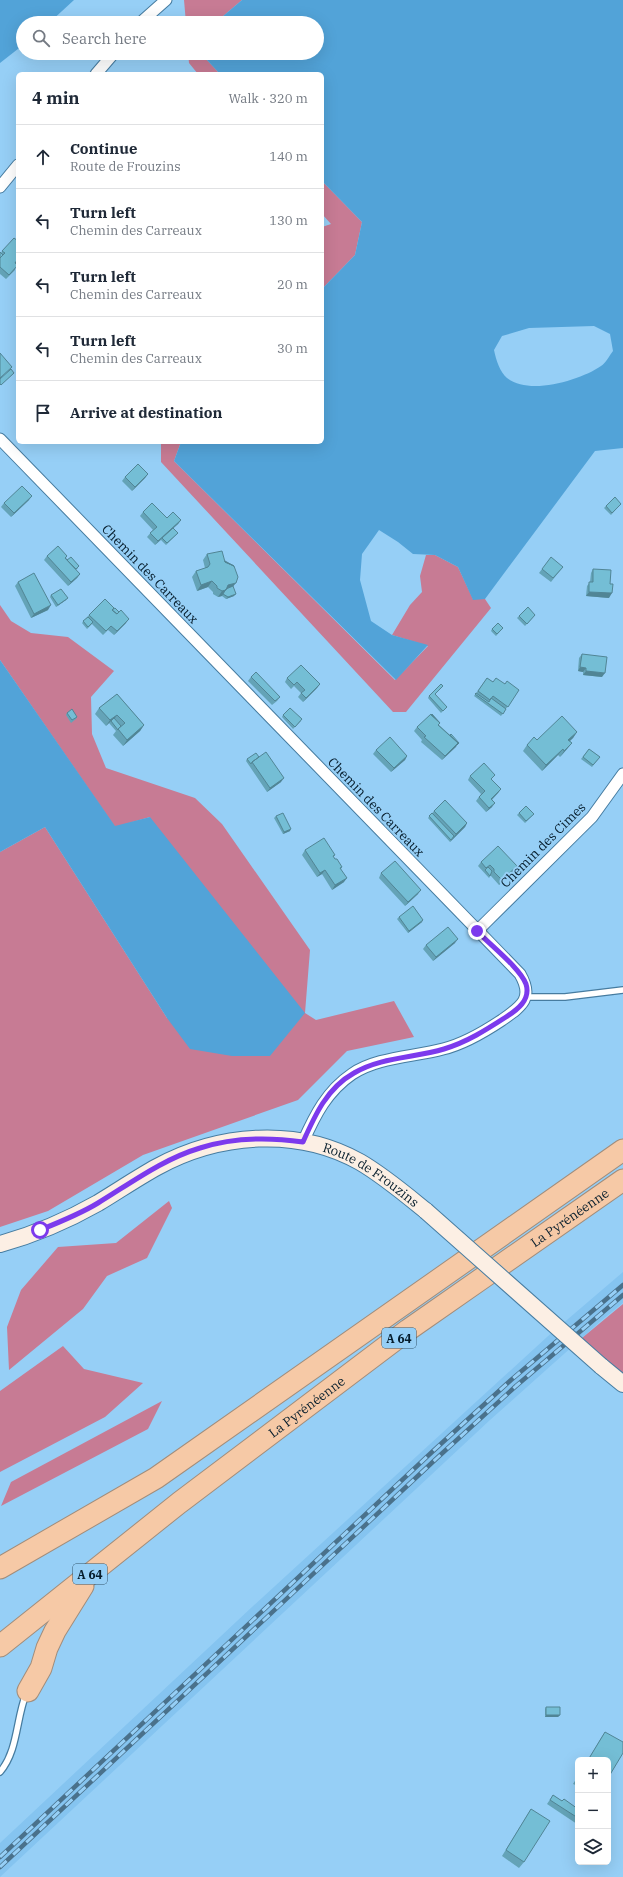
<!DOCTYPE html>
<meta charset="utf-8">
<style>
:root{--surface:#fff;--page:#f6f6f7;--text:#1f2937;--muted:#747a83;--line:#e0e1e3}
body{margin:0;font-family:"IBM Plex Serif",serif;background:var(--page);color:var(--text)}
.controls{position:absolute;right:12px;bottom:12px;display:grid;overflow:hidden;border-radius:6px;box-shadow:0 4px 16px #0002}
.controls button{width:36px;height:36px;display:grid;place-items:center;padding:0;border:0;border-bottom:1px solid var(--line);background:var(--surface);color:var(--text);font:20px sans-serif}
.stop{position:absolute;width:12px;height:12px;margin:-9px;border:3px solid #7c3aed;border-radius:50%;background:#fff}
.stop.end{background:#7c3aed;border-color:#fff;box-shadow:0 1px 4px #0008}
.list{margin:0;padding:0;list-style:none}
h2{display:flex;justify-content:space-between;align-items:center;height:52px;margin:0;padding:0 16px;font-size:17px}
h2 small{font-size:13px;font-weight:400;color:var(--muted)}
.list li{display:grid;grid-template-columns:26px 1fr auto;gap:12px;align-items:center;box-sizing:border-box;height:64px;padding:0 16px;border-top:1px solid var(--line)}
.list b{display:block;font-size:15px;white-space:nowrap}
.list p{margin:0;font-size:13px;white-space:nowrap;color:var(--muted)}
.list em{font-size:13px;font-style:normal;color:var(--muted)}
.icon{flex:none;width:22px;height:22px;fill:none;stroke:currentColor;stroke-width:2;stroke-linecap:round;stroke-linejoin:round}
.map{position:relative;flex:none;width:623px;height:1877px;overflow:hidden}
.search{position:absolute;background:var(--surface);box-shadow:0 4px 16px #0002;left:16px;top:16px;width:308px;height:44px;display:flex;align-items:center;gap:10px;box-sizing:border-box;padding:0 14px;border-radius:22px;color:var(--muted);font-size:15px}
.panel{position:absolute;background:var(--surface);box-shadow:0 4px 16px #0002;left:16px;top:72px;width:308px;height:372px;border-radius:6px}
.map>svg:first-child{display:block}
.built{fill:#85c4f0}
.green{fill:#c77b94}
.water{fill:#52a3d8;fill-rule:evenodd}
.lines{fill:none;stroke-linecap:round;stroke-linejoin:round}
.lane-casing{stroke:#467ca0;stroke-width:8}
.street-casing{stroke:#467ca0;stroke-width:13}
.secondary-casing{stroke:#467ca0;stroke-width:18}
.highway-casing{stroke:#a28d7b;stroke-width:23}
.lane{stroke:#fff;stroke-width:5.5}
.street{stroke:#fff;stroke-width:11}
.secondary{stroke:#fcefe4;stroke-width:16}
.highway{stroke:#f6c9a6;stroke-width:21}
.rail-casing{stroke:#4a718b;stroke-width:4.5}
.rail{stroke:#96cff6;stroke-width:3;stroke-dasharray:9;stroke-linecap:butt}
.secondary-bridge-casing{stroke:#467ca0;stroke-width:18;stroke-linecap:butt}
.secondary-bridge{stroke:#fcefe4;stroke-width:16}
.wall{fill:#64a3b7}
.shaded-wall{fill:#518595}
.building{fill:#74bed5;stroke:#518595}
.route{stroke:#7c3aed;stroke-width:5}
.labels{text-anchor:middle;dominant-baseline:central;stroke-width:4;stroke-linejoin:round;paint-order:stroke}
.shield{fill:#96cff6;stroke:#315269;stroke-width:1}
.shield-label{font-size:12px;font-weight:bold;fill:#061d2c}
.street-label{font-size:13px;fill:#061d2c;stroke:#96cff6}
</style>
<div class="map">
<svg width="623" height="1877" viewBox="0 0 623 1877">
<rect width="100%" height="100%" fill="#96cff6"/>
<!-- built -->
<path class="built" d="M623 1272V1303L602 1320 490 1420 0 1877V1843L252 1607 547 1337Z"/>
<!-- green -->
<path class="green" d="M184 0H242L215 23H186Z
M188 53H206V59L220 74H198L189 63Z
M322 181 362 222 355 255 322 289V227L331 224 322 214Z
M161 442H181L174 461 395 680 428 646 392 635 410 605 422 592 420 576 426 555H435L458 567 473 599H485L491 608 406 712H393L161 462Z
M0 605 11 621 31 633 68 637 114 671 91 697 92 734 106 768 195 798 222 824 310 950 305 1013 316 1020 394 1001 414 1037 347 1051 298 1100 143 1155 48 1211 0 1227V852L45 827 167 1018 150 817 115 827 0 660Z
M169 1201 172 1208 147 1258 107 1276 83 1309 9 1370 7 1327 21 1290 58 1247 116 1243Z
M623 1304V1374L582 1338Z
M63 1346 84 1369 143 1383 105 1417 0 1472V1391Z
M162 1401 148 1429 1 1506 11 1482Z"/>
<!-- water -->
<path class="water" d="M0 0H74L49 23H23V45L0 63Z
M242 0H623V448L595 451 485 599 473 600 458 567 435 555 413 554 398 542 379 530 362 554 360 580 371 621 392 635 428 645 396 680 174 461 181 442H322V289L355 255 362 222 322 181V74H220L206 59V53H317V23H215ZM594 326 610 334 613 351C609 356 606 363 601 366 581 380 529 396 507 378 500 372 496 360 494 350L502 336 529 328Z
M0 660 115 826 150 817 305 1013 270 1056H232L190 1049 167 1018 45 827 0 852Z"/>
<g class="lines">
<defs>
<path id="lane" d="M526 997H565L623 990
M0 1772C18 1751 16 1719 26 1694"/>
<path id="street" d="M140 23 166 0
M96 74 114 53
M0 187 18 165
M0 439 520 974C534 998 522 1006 502 1020 484 1032 464 1044 443 1049 413 1057 377 1057 352 1074 327 1091 315 1115 303 1142
M477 931 592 817 623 774"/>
<g id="secondary">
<path id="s1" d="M0 1244C33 1235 68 1220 98 1203 118 1191 137 1178 157 1167 219 1133 298 1127 360 1162 384 1176 405 1194 426 1211"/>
<path d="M601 1366 623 1384"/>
</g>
<g id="highway">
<path d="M0 1568 156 1478 623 1150"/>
<path id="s2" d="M0 1646 179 1503 408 1330 623 1180"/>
<path d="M28 1691 41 1668 47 1648 55 1631 83 1586"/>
</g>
</defs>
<!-- lane casing -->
<use href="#lane" class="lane-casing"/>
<!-- street casing -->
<use href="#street" class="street-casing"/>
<!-- secondary casing -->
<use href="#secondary" class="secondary-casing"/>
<!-- highway casing -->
<use href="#highway" class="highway-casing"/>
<!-- lane -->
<use href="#lane" class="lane"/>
<!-- street -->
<use href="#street" class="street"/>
<!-- secondary -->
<use href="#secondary" class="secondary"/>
<!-- highway -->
<use href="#highway" class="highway"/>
<defs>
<path id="rail" d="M0 1857 432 1452 511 1380 623 1285
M0 1867 437 1458 516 1386 623 1295"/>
</defs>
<!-- rail casing -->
<use href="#rail" class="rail-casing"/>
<!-- rail -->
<use href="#rail" class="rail"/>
<defs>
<path id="secondary-bridge" d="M426 1211 601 1366"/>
</defs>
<!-- secondary-bridge casing -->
<use href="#secondary-bridge" class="secondary-bridge-casing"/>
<!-- secondary-bridge -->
<use href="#secondary-bridge" class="secondary-bridge"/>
</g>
<!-- wall -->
<path class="wall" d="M18 241V260L15 263V270L6 279 0 274V252L1 253 2 251Z
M148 474 145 478 132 491 122 481 125 477Z
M29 500 11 517 1 507 4 503Z
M621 504 611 515 604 508 606 506Z
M143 512 167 518 181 520 178 524 173 528 178 533 166 545 161 540 155 545 147 537 153 530 140 516Z
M207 554 225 561 233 586 234 596 226 599 222 596 218 597 213 594V592L208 587 197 591 192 577 196 571 205 568 203 560Z
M47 556H67L66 558 78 568 76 570 80 574 77 578 68 586 44 560Z
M563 567 551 582 539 573 542 569Z
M593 569 609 598 586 596 587 586 590 582 591 573Z
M18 582 48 610 31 618 15 586Z
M51 595 66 600 56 607 50 597Z
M89 615 126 623 114 635 108 630 103 635 92 624 87 629 82 623Z
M535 615 525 626 517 618 519 616Z
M503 628 496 636 491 631 492 629Z
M582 654 602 677 583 675V672L578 671 579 658Z
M251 677 280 697 277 701 272 705 248 681Z
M287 678 320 684 317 688 303 702 298 697 301 693 294 686 291 689 285 682Z
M487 678 493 682 505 684 519 690 501 716 474 696Z
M117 694 144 725 140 731 123 746 113 735 116 731 109 723 106 726 95 714 99 708Z
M435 695 445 709 441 713 428 698 429 696Z
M67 713 77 717 76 719 71 723 66 715Z
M283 715 301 721 293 729 282 717Z
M439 725 459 743 442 760 421 742 422 740 414 731 417 727Z
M577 732 573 738 570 741 572 743 567 749 560 757 558 755 542 771 523 751 527 745 537 740Z
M589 749 600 757 592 767 581 759Z
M376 750 407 756 405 760 391 772 373 754Z
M259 757 281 782 267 792 246 761 247 759Z
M470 776 492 780 501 789 498 793 492 800V807L486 812 476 801 481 794 468 780Z
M434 811 467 823 465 827 450 842 428 818Z
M519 813 534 814 525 823 517 815Z
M276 816 290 831 283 834 274 818Z
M305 850 335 855 333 857 342 867 341 869 344 882 332 890 322 874 317 877 302 855Z
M481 862 517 866 514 870 499 885 491 876V875L489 878 478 866Z
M381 873 418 894 405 906 379 878Z
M399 917 422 922 408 933 397 919Z
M455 943 433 961 423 949 426 945Z
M546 1707 560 1715 558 1717H545V1709Z
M605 1732 608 1760H588L601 1738Z
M578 1776V1786L573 1784Z
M553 1795 562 1801 578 1809V1823L577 1824 547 1804Z
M531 1809 524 1862 519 1868 502 1856Z"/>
<!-- shaded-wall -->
<path class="shaded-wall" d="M148 474 145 478 132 491 135 487Z
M32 496 29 500 11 517 14 513Z
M181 520 178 524 163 538H162L155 545 158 541Z
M80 574 77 578 68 586 71 582Z
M212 581 208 587 197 591 201 585Z
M236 583 231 589 225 591 222 596 218 597 222 591 228 585Z
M589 592 612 593 609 598 586 596Z
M236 594 234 596 226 599 228 597Z
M68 598 66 600 56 607 58 605Z
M51 605 48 610 31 618 34 614Z
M129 619 126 623 114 635 117 631Z
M580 667 586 668 583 672 578 671Z
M586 671 605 673 602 677 583 675Z
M320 684 317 688 303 702 306 698Z
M117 715 113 721H111L106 726 110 720Z
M144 725 140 731 123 746 127 740Z
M577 732 573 738 564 746 568 740Z
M458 743 456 747 442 760 445 756Z
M572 743 567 749 560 757 564 751Z
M563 749 558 755 542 771 546 765Z
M407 756 405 760 391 772 394 768Z
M284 778 281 782 267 792 270 788Z
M501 789 498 793 488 803 491 799Z
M495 803 492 807 486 812 489 808Z
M467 823 465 827 450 842 456 834Z
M291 829 290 831 283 834 284 832Z
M517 866 514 870 499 885 502 880Z
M325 870 322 874 317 877 320 873Z
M347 878 344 882 332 890 335 885Z
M421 890 418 894 405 906 408 902Z
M423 920 422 922 408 933 409 931Z
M458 939 455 943 433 961 436 957Z
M546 1715H560L558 1717H545Z"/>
<!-- building -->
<path class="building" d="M14 238 18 241V259L15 263 18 265 9 275 0 267V258L5 253 2 251Z
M0 252 3 255 0 258Z
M0 353 12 367 0 378Z
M11 369 14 373 1 385 0 384V379Z
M138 464 148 474 135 487 125 477Z
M22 486 32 496 14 513 4 503Z
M615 497 621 504 612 513 606 506Z
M152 503 167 518 173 512 181 520 158 541 150 533 157 527 143 512Z
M173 528 178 533 167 543 162 538Z
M58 546 67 556 65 558 80 574 71 582 47 556Z
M222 551 225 562 234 566 238 577 236 583 228 585 226 590 222 591 217 588V586L212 581 201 585 196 571 208 567 210 564 207 554Z
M71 557 79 566 76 569 67 560Z
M551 557 563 567 553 578 542 569Z
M225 561 234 566 225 562Z
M593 569 611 570 610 584H613L612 593 589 592V582H593Z
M34 573 51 605 34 614 18 582Z
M233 586 236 594 228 597 223 594 226 589Z
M61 589 68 598 58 605 51 595Z
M105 599 114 608 112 610 117 614 121 610 129 619 117 631 111 626 106 631 89 615Z
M528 607 535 615 527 624 519 616Z
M115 608 119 612 117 614 112 610Z
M88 617 93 622 88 627 83 621Z
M498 623 503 628 497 634 492 629Z
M582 654 607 657 605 673 586 671V668L580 667Z
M301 665 320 684 306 698 301 693 305 690 297 682 294 685 287 678Z
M256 672 280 697 275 701 251 677Z
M487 678 493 682 496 678 505 684 507 681 519 690 508 707 493 696 490 700 478 691Z
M441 684 443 686 435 694 447 707 443 711 429 696Z
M476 693 489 702 491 698 506 709 503 714 475 694Z
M117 694 144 725 127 740 118 729 125 723 117 715 110 720 99 708Z
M290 708 302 719 295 727 283 715Z
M72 709 77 717 72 720 67 713Z
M431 714 440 723 438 725 458 743 445 756 424 737 426 736 417 727Z
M432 714 440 723 438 725 440 723 431 715Z
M562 716 577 732 568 740 572 743 564 751 563 749 546 765 527 745 534 737 537 740Z
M114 718 121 726 118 729V730L111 721Z
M451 734 459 743 457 745 458 743 450 735Z
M390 737 407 756 394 768 376 750Z
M589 749 600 757 593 765 583 757Z
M266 752 284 778 270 788 252 762Z
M256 753 259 757 252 762 251 764 247 759Z
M484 763 495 775 491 779 501 789 491 799 495 803 489 808 479 797 485 791 470 776Z
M445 800 467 823 456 834 434 811Z
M526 806 534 814 526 821 519 813Z
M283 813 291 829 284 832 276 816Z
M432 813 454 836 451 840 429 816Z
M324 838 335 855 333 856 335 859H337L342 867 340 868 347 878 335 885 325 870 320 873 305 850Z
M498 846 517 866 502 880 494 872V869L490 865 486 868 481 862Z
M395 861 421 890 408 902 381 873Z
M488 867 492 871 490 876 485 870Z
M413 906 423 920 409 931 399 917Z
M448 927 458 939 436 957 426 945Z
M546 1707H560V1715H546Z
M605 1732 623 1742V1753L608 1778V1760H588Z
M553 1795 562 1801 564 1799 578 1809V1818L550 1800Z
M531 1809 550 1821 524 1862 506 1850Z"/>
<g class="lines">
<!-- route -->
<path class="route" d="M40 1230C60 1222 80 1214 98 1203 131 1183 163 1159 200 1148 234 1137 268 1137 303 1142 315 1115 327 1088 354 1073 381 1057 414 1058 444 1049 467 1042 486 1030 506 1017 517 1010 531 1000 526 984 520 968 490 945 477 931"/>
</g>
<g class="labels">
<!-- shield labels -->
<g class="shield">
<rect x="382" y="1328" width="34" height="20" rx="3"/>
<rect x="73" y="1564" width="34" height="20" rx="3"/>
</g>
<g class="shield-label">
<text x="399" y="1338">A 64</text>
<text x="90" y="1574">A 64</text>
</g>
<!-- street labels -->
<g class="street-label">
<text transform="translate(150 574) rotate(46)">Chemin des Carreaux</text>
<text transform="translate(376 807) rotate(46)">Chemin des Carreaux</text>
<text transform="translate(543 845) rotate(-45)">Chemin des Cimes</text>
<text stroke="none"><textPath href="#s1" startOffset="403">Route de Frouzins</textPath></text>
<text stroke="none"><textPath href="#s2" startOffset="713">La Pyrénéenne</textPath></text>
<text stroke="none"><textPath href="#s2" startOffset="389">La Pyrénéenne</textPath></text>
</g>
</g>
</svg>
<div class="controls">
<button>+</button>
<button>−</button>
<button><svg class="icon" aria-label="layers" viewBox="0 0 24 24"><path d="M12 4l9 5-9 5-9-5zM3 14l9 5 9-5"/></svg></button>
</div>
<div class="stop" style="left:40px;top:1230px"></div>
<div class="stop end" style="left:477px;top:931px"></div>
<div class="search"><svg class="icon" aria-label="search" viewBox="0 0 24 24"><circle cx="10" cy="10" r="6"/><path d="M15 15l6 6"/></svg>Search here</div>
<section class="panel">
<h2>4 min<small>Walk · 320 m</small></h2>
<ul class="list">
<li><svg class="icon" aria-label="ahead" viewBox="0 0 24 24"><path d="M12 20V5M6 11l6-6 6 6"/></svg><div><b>Continue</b><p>Route de Frouzins</p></div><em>140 m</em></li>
<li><svg class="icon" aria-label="left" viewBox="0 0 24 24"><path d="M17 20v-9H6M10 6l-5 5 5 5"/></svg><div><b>Turn left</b><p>Chemin des Carreaux</p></div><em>130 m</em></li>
<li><svg class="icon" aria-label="left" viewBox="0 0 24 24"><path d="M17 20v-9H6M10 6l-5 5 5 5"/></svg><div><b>Turn left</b><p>Chemin des Carreaux</p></div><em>20 m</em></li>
<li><svg class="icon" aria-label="left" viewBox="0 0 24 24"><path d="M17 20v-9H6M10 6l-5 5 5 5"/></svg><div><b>Turn left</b><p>Chemin des Carreaux</p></div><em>30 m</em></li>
<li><svg class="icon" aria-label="arrive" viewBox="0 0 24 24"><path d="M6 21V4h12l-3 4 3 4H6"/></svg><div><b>Arrive at destination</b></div></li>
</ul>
</section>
</div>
